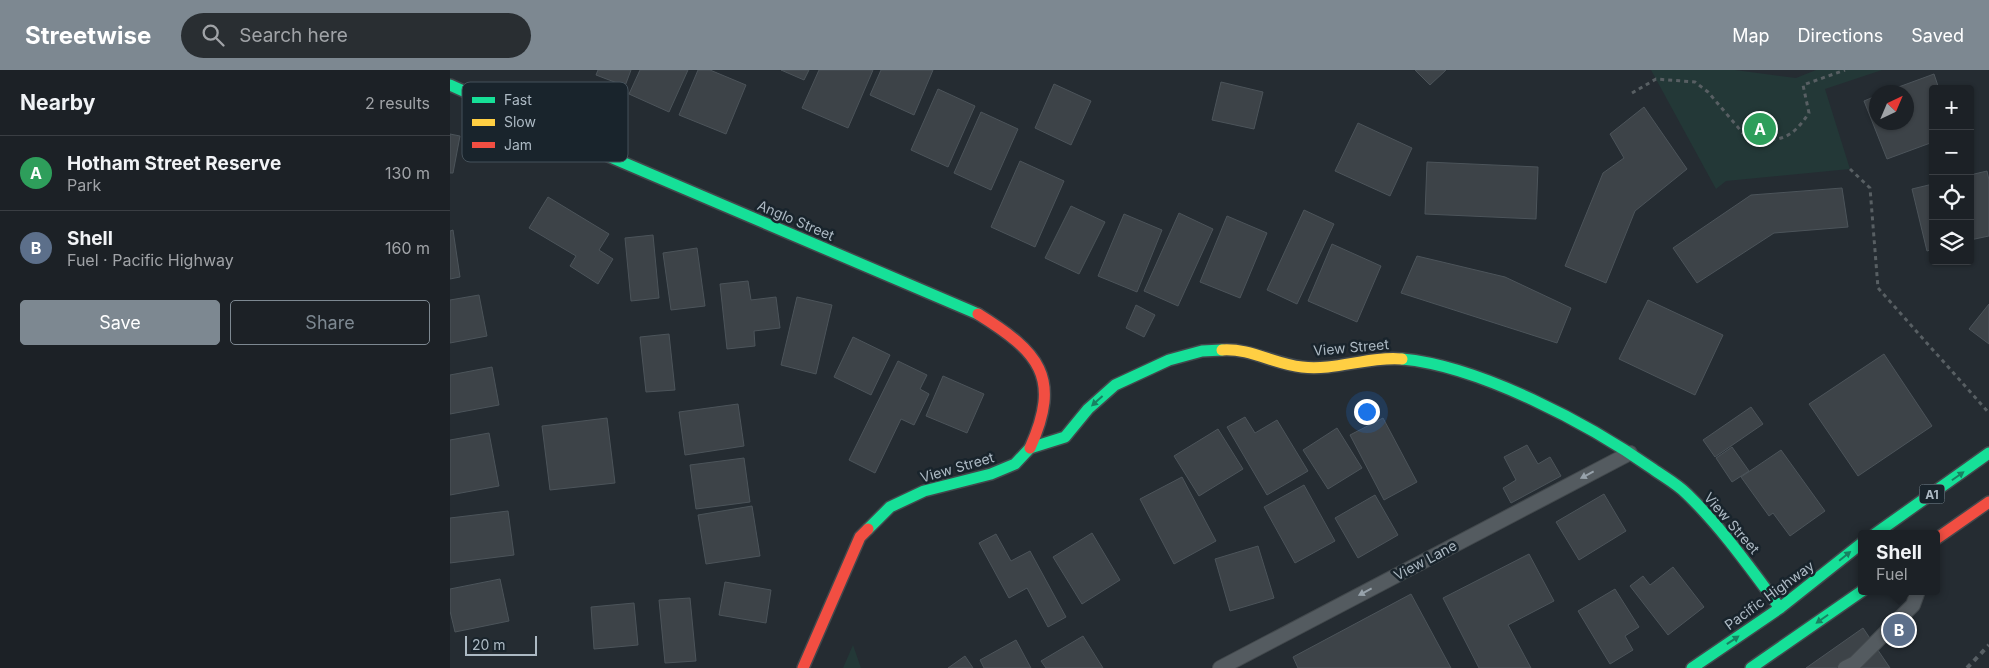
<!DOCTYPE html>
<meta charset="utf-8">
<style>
:root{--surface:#1c2126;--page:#292e32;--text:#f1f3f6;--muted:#a0a3a7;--line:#3a3e43;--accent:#7d8891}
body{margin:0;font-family:Inter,sans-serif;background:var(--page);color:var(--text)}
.controls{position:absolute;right:15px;top:15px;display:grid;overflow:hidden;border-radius:5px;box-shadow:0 1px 4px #0004}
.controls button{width:45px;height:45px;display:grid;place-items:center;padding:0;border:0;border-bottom:1px solid var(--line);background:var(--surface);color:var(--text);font:25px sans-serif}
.compass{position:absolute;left:1419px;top:15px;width:45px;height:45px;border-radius:50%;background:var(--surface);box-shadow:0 1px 4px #0004;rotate:44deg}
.scale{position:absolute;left:15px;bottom:12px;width:72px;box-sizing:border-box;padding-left:5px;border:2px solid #adbac4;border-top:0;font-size:14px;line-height:18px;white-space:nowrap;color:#adbac4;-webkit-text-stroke:4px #19242c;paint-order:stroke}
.you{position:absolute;left:916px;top:341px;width:18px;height:18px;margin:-12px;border:4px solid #fff;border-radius:50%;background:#1a73e8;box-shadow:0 0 0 8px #1a73e833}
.badge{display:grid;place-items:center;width:32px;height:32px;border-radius:50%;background:var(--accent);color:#fff;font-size:16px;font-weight:700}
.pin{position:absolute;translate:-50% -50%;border:2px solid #fff;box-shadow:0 1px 5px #0006}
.popup{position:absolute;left:1408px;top:460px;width:82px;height:65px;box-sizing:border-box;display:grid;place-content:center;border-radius:5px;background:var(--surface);filter:drop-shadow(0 1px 4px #0005);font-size:16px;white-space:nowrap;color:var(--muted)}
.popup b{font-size:19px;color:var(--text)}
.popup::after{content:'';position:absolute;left:50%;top:100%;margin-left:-10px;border:10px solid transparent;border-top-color:var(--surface)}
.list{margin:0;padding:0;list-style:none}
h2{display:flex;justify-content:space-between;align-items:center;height:65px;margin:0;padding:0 20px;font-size:21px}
h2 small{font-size:16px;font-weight:400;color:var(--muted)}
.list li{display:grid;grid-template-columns:32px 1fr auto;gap:15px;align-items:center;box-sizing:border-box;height:75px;padding:0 20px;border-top:1px solid var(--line)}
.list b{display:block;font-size:19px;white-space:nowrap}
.list p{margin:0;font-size:16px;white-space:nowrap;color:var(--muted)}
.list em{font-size:16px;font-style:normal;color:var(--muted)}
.actions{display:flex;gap:10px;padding:15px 20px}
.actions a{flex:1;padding:11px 0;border:1px solid var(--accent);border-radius:5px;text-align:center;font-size:18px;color:var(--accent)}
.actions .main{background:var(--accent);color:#fff}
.icon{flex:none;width:28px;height:28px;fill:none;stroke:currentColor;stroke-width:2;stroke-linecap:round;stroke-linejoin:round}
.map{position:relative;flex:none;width:1539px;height:598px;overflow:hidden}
header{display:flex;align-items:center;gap:30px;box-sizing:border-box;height:70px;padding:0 25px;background:var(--accent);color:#fff}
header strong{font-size:24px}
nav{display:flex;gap:28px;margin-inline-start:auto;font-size:18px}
.search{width:350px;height:45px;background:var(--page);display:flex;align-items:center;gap:12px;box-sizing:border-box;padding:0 18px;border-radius:28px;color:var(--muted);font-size:19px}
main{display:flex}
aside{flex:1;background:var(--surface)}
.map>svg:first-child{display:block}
.green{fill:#233837}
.building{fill:#3d4348;stroke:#4c545a}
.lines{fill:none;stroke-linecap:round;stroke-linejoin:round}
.lane-casing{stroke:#42484c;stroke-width:16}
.fast-casing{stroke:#42484c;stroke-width:14}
.slow-casing{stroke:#42484c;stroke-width:14}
.jam-casing{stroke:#42484c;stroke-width:14}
.path{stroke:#585f63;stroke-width:3;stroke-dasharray:4 4;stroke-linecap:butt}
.lane{stroke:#545b60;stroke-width:14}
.fast{stroke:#16e098;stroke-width:11}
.slow{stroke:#ffcf43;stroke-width:11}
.jam{stroke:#f24e42;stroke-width:11}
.rail{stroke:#585f64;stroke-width:4;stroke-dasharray:5 5;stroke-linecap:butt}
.oneway{fill:#188262}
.oneway2{fill:#97a2ab}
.labels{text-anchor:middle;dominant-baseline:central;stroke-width:5;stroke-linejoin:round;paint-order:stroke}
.shield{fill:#19242c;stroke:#818d96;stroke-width:1}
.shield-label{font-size:12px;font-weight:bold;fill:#adbac4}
.street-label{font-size:14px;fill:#adbac4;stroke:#19242c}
.key{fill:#19242c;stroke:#45515a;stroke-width:1}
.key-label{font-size:14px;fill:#adbac4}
</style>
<header>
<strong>Streetwise</strong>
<div class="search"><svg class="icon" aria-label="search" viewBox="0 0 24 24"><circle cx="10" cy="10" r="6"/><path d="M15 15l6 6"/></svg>Search here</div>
<nav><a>Map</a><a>Directions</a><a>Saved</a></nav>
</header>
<main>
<aside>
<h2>Nearby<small>2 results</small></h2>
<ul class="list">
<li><span class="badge" style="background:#2e9e5b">A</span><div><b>Hotham Street Reserve</b><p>Park</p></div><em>130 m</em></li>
<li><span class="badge" style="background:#5c6f8a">B</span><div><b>Shell</b><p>Fuel · Pacific Highway</p></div><em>160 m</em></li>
</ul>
<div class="actions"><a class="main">Save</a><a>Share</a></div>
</aside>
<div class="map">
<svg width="1539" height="598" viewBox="0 0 1539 598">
<rect width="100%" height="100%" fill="#252c32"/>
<!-- green -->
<path class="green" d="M1201 0H1285L1346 8 1366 0H1432L1375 19 1400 99 1276 111 1266 119Z
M403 575 411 598H393Z"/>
<!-- building -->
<path class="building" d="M148 0H181L175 16 146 5Z
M190 0H238L219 42 179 24Z
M248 0H260L296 15 276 64 229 45Z
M331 0H359L354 10Z
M369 0H423L398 58 352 38Z
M431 0H483L464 45 420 25Z
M965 0H996L980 15Z
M1484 4 1489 19H1483V72L1437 89 1414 31 1426 26V52H1456V22H1435Z
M771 12 813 22 804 59 762 50Z
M604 14 641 31 621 75 585 58Z
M488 19 525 36 498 97 461 80Z
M1194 37 1237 99 1185 141 1156 213 1115 196 1153 103 1174 88 1160 64Z
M531 42 568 59 541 120 504 103Z
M908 53 962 78 940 126 885 101Z
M0 64 10 66 3 103H0Z
M570 91 614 111 585 177 541 157Z
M977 92 1088 97 1086 149 975 144Z
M1537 101 1539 110V166L1520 170V105Z
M1483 114V179L1477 181 1462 119Z
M1392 118 1398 157 1324 163 1247 213 1223 178 1301 125Z
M98 127 159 164 149 180 163 189 148 214 120 196 126 186 79 158Z
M621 136 655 152 629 204 595 188Z
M854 140 884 154 847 234 817 220Z
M729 143 763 159 728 236 694 221Z
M674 144 712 160 687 222 648 206Z
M777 146 817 163 790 228 750 212Z
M3 160 10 207 0 209V161Z
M203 165 209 228 181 231 175 168Z
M882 174 931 196 907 252 858 231Z
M247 178 255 236 221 240 213 183Z
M967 186 1055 207 1121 238 1107 273 951 223Z
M298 211 301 230 326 227 330 258 304 261 305 276 277 279 270 214Z
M29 225 37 266 0 273V230Z
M347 227 382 235 366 304 331 295Z
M1198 230 1273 265 1245 325 1169 289Z
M1539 234V274L1519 259Z
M686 235 705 245 694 267 676 258Z
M219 264 225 320 196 322 190 267Z
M403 267 440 285 421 325 384 307Z
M1434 284 1482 356 1408 406 1359 334Z
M448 291 477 305 470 319 479 324 464 355 451 349 425 403 399 390Z
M42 297 49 335 0 344V305Z
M493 306 534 324 517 363 476 346Z
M288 334 294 376 235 385 229 342Z
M1301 337 1313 354 1265 387 1253 370Z
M795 347 805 363 827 350 858 401 817 425 777 357Z
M157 348 165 413 100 420 92 356Z
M933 348 967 412 934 430 900 365Z
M887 358 912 398 878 419 853 380Z
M768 359 793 399 749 426 724 386Z
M39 363 49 416 0 425V370Z
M1077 375 1088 394 1100 387 1111 406 1061 433 1053 418 1066 410 1054 387Z
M1282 377 1299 401 1282 412 1266 388Z
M1331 380 1375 441 1340 466 1323 443 1319 446 1291 407Z
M294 388 300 432 246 439 240 395Z
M732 407 766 471 724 494 690 429Z
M854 415 885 471 845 493 814 437Z
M1154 424 1176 461 1129 490 1106 452Z
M925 425 948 465 908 488 885 448Z
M302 436 310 486 256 494 248 445Z
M58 441 64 485 0 493V448Z
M642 463 670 510 632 534 603 487Z
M546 464 561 491 580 481 616 547 598 557 577 518 559 528 529 473Z
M808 476 824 528 780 541 765 489Z
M1079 484 1104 531 1058 555 1081 598H1029L993 528Z
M1223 497 1254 537 1218 565 1180 516 1193 506 1200 515Z
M50 509 59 551 5 562 0 541V519Z
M275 512 321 520 316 553 269 545Z
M1165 519 1189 557 1175 566 1183 580 1160 594 1128 541Z
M961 524 1001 598H848L843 587Z
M240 528 246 591 215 593 209 530Z
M184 533 188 575 144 579 141 537Z
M1413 558 1440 598H1356Z
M633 566 653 598H596L591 591Z
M566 570 581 598H534L530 590Z
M515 586 523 598H498Z"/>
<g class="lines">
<defs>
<path id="lane" d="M770 598 1180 383
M1395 598 1405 593 1463 535 1468 521"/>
<path id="fast" d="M0 15 165 89 528 244
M952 289C1030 296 1139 354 1203 399 1214 407 1227 414 1237 424 1272 458 1300 498 1330 538
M418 459 440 437 474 421 541 404 565 394 580 378 615 367 638 339 665 315 719 290 752 281 772 280
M1425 464 1539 383
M1242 598 1330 538 1412 473
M1301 598 1412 521"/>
<path id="slow" d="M772 280C800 278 824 294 852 297 885 301 919 286 952 289"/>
<path id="jam" d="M528 244C589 282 612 307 580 378
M1486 469 1539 432
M353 598 410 467 418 459"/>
</defs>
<!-- lane casing -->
<use href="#lane" class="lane-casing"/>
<!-- fast casing -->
<use href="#fast" class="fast-casing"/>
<!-- slow casing -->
<use href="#slow" class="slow-casing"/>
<!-- jam casing -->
<use href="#jam" class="jam-casing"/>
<!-- path -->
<path class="path" d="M1182 23 1206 9 1245 12 1258 22 1297 68C1329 72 1340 71 1359 43L1353 15 1395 0
M1400 99 1420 118 1428 218 1539 343"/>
<!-- lane -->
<use href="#lane" class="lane"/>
<!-- fast -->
<use href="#fast" class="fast"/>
<!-- slow -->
<use href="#slow" class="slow"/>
<!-- jam -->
<use href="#jam" class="jam"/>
<!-- rail -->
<path class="rail" d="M1517 598 1539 575"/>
</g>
<!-- one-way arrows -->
<defs><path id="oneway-solid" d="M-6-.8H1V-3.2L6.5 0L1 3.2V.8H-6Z" transform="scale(1.25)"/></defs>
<g class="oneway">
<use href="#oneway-solid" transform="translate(647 331) rotate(138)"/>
<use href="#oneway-solid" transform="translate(1508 406) rotate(-35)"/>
<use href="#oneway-solid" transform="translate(1395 486) rotate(-39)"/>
<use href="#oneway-solid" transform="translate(1372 549) rotate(145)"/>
<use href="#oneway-solid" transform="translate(1283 570) rotate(-34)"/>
</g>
<g class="oneway2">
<use href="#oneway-solid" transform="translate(1137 405) rotate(152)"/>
<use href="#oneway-solid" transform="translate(915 522) rotate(152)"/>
</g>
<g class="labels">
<!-- shield labels -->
<rect class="shield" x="1469.5" y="414.5" width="25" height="19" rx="4"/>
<g class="shield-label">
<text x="1482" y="424">A1</text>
</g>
<!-- street labels -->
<g class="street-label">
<text transform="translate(346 150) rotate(23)">Anglo Street</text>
<text transform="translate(901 277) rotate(-5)">View Street</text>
<text transform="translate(507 397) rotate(-16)">View Street</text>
<text transform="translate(1282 453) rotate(49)">View Street</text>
<text transform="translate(975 490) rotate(-28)">View Lane</text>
<text transform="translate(1319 525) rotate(-36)">Pacific Highway</text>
</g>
</g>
<!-- legend -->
<rect x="12" y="12" width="166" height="80" rx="8" class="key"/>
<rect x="22" y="27" width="23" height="6" fill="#16e098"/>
<rect x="22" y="49" width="23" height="7" fill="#ffcf43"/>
<rect x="22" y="72" width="23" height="6" fill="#f24e42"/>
<g class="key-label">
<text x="54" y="35">Fast</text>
<text x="54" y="57">Slow</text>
<text x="54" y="80">Jam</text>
</g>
</svg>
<div class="controls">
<button>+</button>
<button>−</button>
<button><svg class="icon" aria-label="locate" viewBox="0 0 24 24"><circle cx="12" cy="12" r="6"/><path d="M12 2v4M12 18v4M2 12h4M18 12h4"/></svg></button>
<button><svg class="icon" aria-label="layers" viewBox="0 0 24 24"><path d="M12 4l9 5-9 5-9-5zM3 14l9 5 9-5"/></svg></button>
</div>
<svg class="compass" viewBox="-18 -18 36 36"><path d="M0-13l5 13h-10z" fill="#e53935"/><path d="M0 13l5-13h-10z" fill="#a0a3a7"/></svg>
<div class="scale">20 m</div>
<div class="you"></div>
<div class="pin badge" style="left:1310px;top:59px;background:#2e9e5b">A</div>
<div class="pin badge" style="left:1449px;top:560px;background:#5c6f8a">B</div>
<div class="popup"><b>Shell</b>Fuel</div>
</div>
</main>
